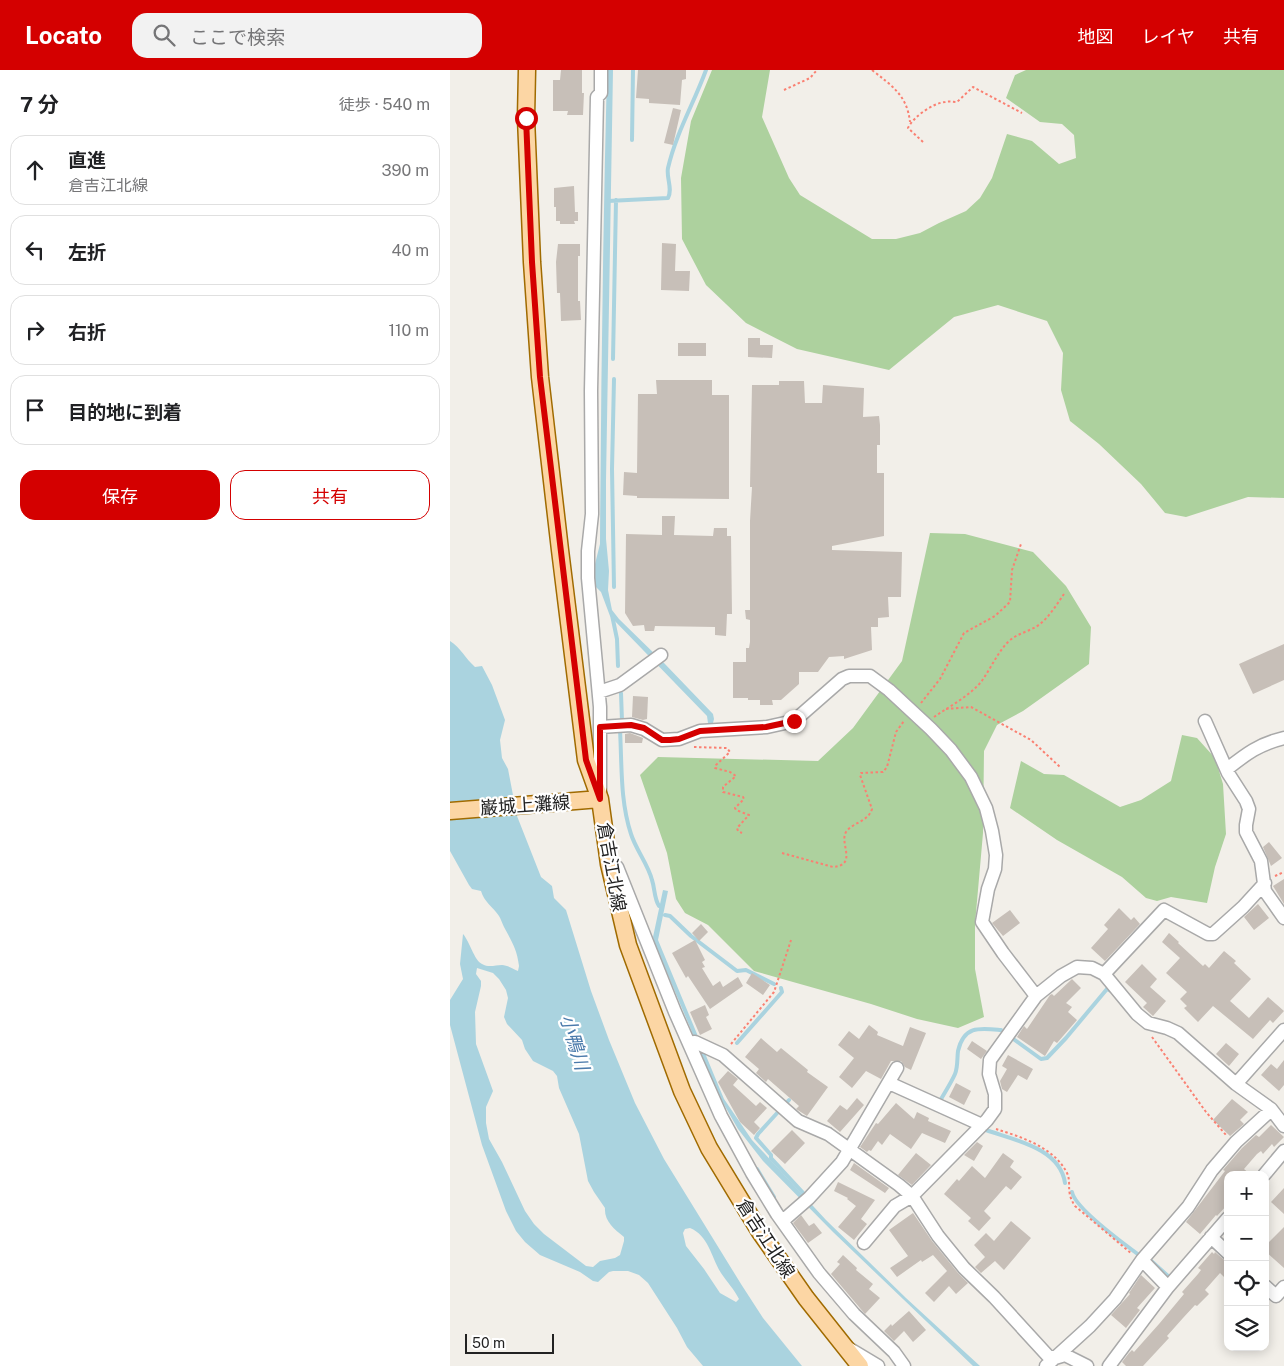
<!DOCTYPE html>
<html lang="ja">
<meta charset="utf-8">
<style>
:root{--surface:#fff;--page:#f2f2f2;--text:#202124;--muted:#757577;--line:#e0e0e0;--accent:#d40000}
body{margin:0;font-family:"Public Sans","Noto Sans JP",sans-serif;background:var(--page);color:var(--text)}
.controls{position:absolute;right:15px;bottom:15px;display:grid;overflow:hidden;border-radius:10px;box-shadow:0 2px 12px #0003}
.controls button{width:45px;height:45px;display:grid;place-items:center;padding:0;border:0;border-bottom:1px solid var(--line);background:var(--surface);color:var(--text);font:25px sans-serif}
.scale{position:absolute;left:15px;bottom:12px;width:89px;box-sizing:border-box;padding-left:5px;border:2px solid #222;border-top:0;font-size:14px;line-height:18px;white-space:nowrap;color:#222;-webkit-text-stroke:4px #fff;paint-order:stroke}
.stop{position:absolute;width:15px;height:15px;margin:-11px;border:4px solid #d40000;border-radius:50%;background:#fff}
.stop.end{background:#d40000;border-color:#fff;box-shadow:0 1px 5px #0008}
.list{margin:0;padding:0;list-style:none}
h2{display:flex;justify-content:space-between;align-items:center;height:65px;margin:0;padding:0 20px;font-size:21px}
h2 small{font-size:16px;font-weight:400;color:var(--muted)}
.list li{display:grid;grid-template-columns:32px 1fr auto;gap:15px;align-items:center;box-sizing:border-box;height:70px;margin:0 10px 10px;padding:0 10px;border:1px solid var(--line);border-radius:15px}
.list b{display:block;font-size:19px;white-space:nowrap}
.list p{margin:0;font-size:16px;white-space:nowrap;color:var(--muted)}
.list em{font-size:16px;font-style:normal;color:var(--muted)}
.actions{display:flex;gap:10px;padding:15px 20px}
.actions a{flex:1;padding:11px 0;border:1px solid var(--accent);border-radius:15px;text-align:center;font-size:18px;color:var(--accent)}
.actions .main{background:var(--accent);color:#fff}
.icon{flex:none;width:28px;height:28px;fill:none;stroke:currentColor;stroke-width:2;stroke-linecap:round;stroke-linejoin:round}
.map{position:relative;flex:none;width:834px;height:1296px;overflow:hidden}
header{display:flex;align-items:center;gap:30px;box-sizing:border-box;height:70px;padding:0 25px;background:var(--accent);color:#fff}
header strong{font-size:24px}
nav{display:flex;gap:28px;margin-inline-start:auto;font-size:18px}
.search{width:350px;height:45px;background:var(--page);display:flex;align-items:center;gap:12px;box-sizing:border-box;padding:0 18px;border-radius:15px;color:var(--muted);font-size:19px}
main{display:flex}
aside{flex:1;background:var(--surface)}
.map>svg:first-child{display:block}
.forest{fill:#add19e}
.water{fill:#aad3df;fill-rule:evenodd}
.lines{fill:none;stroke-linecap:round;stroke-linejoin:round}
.stream{stroke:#aad3df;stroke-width:4}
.building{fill:#c7bfb8}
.minor-casing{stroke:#a9a9a9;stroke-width:15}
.major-casing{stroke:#a06b00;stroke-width:19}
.path{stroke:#fa8072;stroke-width:2;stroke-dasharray:2.5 2.5;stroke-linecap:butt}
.minor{stroke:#fff;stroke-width:12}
.major{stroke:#fcd6a4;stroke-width:16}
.route{stroke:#d40000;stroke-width:6}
.labels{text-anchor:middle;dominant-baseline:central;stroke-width:4.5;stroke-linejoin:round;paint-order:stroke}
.street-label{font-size:18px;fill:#222;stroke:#fff}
.water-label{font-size:19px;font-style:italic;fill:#4a7aab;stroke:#fff}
</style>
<header>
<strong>Locato</strong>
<div class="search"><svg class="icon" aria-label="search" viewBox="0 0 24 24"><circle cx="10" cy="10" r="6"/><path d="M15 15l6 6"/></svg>ここで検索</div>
<nav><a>地図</a><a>レイヤ</a><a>共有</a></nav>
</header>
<main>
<aside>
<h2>7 分<small>徒歩 · 540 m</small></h2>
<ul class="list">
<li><svg class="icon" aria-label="ahead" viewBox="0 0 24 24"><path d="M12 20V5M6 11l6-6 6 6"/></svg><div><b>直進</b><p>倉吉江北線</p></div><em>390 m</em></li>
<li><svg class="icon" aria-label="left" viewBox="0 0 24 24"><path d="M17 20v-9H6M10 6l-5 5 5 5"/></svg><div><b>左折</b></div><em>40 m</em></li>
<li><svg class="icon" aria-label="right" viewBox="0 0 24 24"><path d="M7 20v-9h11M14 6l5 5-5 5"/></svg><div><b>右折</b></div><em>110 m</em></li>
<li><svg class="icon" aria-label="arrive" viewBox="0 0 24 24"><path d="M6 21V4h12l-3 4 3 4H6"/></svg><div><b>目的地に到着</b></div></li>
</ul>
<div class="actions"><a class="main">保存</a><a>共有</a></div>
</aside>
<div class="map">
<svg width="834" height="1296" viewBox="0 0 834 1296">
<rect width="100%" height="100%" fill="#f2efe9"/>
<!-- forest -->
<path class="forest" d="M262 0H320L312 47 339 108 350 125 422 169H446L470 163 489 153 516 141 530 128 542 108 557 64 582 71 609 94 626 88 624 65 612 54 590 52 556 28 565 5 576 0H834V428L798 427 736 447 715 443 691 414 649 374 620 351 611 320 613 283 597 251 548 235 504 247 439 300 347 279 296 253 256 215 232 169 231 108 241 51Z
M480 463 515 464 583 482 616 516 641 557 639 594 573 641 547 655 534 681 533 763 525 854V899L534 947 508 958 467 949 421 934 304 901 258 855 235 843 226 829 217 783 190 705 208 687 368 691 403 658 452 591Z
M732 665 747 668 765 688 773 714 776 764 765 797 757 833 721 827 707 831 696 828 672 807 607 770 560 738 571 691 594 704 614 705 670 737 691 730 721 711Z"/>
<!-- water -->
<path class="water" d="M157 0H163L156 411V469L159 501 158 520 162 540 169 549 214 593 263 644 264 649 263 653H258L257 646 160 546 151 522 144 515 145 494 150 474C151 316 153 158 157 0Z
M0 571C11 578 15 588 25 597L32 596 42 615 55 650 50 670 52 688 58 699 67 746 91 807 102 816 104 828 116 840 141 921 159 970 185 1033 214 1089 291 1214 313 1248 352 1296H253L237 1277 227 1258 198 1213 189 1205 178 1201H163L159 1202 148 1212 143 1211 130 1202 90 1185 75 1172 66 1161 56 1141 32 1075 0 955V930L13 909 10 894 13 864C20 872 24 890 32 894 39 898 45 895 52 895 57 895 63 899 68 901L69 896C67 879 62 872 54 857 52 853 51 849 49 846 43 837 34 832 31 821L22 819 19 815 0 781ZM27 898 43 903 49 909 56 920 58 928 54 947 57 954 72 970 75 979 83 991 103 1001 107 1006 109 1018 129 1064 138 1111 144 1122 155 1138C154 1151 164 1159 174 1167V1171L170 1185 165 1188 150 1191 143 1197 136 1196 94 1164 84 1154 75 1141 52 1092 39 1069 36 1053V1037L43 1021 26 974 25 942 31 916V911L26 904ZM240 1158C259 1166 261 1187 271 1203 277 1212 284 1219 289 1229L286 1232 270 1223 254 1199 236 1176 233 1163 235 1159Z
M213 820 218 821 208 870 274 1029 302 1070 376 1150 456 1228 530 1296H523L383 1162 313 1091 288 1059 269 1026 204 872 203 867Z"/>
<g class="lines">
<!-- stream -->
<path class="stream" d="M182 70 183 0
M158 131 218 128C223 119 216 107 218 98 226 63 244 33 256 0
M163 289 166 130
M164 309 162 399 164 517
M162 545 167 569 168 596
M171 623 172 651
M170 660C172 695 170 731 181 764 186 780 198 794 202 810 205 819 204 828 209 836
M215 845 220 846 241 866 287 901 296 900 324 914
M562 968 591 989 597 988 616 968 657 919 661 921
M287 973 332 922 331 918
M339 1030 308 1064 306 1068 321 1085V1088L356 1126
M490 1031C495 1022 501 1013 505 1004 508 997 507 988 508 981 514 955 530 958 551 960
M536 1060C564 1070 610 1078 615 1113
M307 1099 324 1127
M622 1122C625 1138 674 1174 689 1185
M699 1189 718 1206"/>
</g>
<!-- building -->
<path class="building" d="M111 0H132V23H134L133 45H117L118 41H103V10H110Z
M188 0H236V9L232 10 230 35 199 33V29L186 28Z
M223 38 231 40 223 75 214 73Z
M124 116 125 142H128V151H124L125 154H110V151H106V137H104V118Z
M212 173 226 174 225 201H240L239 221 211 220Z
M108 174H130V186H128V231H130L131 250 111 251 110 223H107L106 192Z
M298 268H310V275H323L322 288 298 287Z
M228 273H256V286H228Z
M206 310H262V325H279V429L187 428V426L173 425 174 402 187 403 188 324H207Z
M329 311H354L355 333H372L373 315 414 318 413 347 429 346 430 355V375H427V403H434V466L382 476V480L452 482 451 527H438L439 547 428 548V557H421L422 580 394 589V586L379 587 368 602H349V614L331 630H322L323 635H310V630H298V628H283V592H296V578H299L300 572V550L296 549 295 540H300V451L302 417H300L302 315H329Z
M212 446H225L224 465 263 466 264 458H277V466H281L282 544H277L276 566 265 565V557L205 556 204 561H195L194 555 183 556 175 543 176 464 212 465Z
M834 574V610L803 624 789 594Z
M183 626 198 627 197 649 193 650 182 647Z
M180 663 193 668 192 673H175V664Z
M819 772 832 788 821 796 813 777Z
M834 809V834L823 816Z
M808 834 819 848 804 860 794 847Z
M669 838 681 850 684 847 690 854 655 891 641 878 658 859 654 855Z
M560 840 570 853 553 866 542 853Z
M251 854 258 862 249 871 242 863Z
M719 863 729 872 728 873 753 896 755 894 759 898 774 881 786 891 784 893 801 909 780 931 799 948 818 927 834 941 823 953 820 950 803 969 763 936 748 952 734 938 737 936 730 929 737 922 716 903 730 888 712 872Z
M245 870 255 890 252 892 255 897 252 898 263 916 270 911 273 917 288 907 293 916 260 939 238 906 236 908 222 883Z
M692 894 707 909 700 917 716 931 703 946 693 937 697 933 675 912Z
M302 903 320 915 313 925 296 913Z
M622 909 631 918 616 933 622 937 618 942 627 950 607 973 604 971 595 986 567 967 574 956 577 959 600 925 602 924 604 926Z
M255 935 259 945 256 947 262 959 250 965 240 942Z
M419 955 428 962 427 965 453 976 460 957 476 963 461 1000 455 997 451 991H441L431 1009 416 1001 402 1018 389 1007 404 988 388 975 399 961 409 969Z
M311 968 327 982 331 978 358 1000 357 1002 378 1017 357 1046 346 1039 349 1036 318 1009 316 1012 306 1003 309 999 295 987Z
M522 971 537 981 531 989 517 979Z
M776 973 789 984 779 996 766 984Z
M558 985 583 999 577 1010 568 1005 557 1022 552 1019 550 1011 557 999 552 996Z
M834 990V1015L829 1021 811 1005 821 994 827 999Z
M278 1001 288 1009 283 1015 306 1036 310 1032 317 1038 304 1052 310 1058 304 1065 290 1052 268 1012Z
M506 1013 521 1021 514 1035 499 1027Z
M407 1028 414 1035 390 1062 377 1051 390 1035 397 1040Z
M782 1029 798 1042 790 1050 794 1054 780 1066 763 1050Z
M446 1033 464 1049 467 1042 479 1048 478 1051 501 1061 495 1073 472 1063 461 1079 440 1064 432 1075 428 1071 421 1081 419 1080 417 1082 410 1077 426 1053 428 1054Z
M821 1055 834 1067 824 1077 822 1074 813 1084 811 1081 807 1084 794 1099 801 1105 778 1104V1134L767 1146 766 1145 750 1164 736 1152 775 1101 773 1100 792 1078 806 1065 809 1067Z
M342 1060 355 1073 335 1094 321 1081Z
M527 1072 533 1076 524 1091 514 1085Z
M466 1083 481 1095 462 1115 448 1105Z
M553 1083 564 1091 560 1097 572 1107 561 1120 556 1116 534 1141 541 1148 529 1161 518 1151 521 1148 494 1124 507 1109 509 1111 522 1096 535 1108Z
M404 1093 439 1118 435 1123 400 1100Z
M388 1112 425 1130 411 1149 417 1154 404 1170 388 1157 406 1136 397 1129 398 1128 384 1121Z
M834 1118V1144L821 1132Z
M463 1143 482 1171 508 1203 518 1213 506 1224 499 1216 484 1232 475 1223 497 1201 483 1185 472 1192 471 1190 447 1207 440 1198 458 1186 439 1160Z
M351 1145 359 1156 364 1153 372 1163 358 1173 343 1153Z
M561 1151 581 1168 554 1200 545 1191 531 1203 525 1197 535 1187 524 1175 536 1163 544 1171Z
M834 1157V1198L815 1181V1176Z
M762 1182 764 1184 765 1182 773 1189 778 1191V1211L770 1203 755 1220 759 1224 747 1236 745 1235 733 1248 717 1266 719 1268 693 1296H676L672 1292 679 1283 682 1280 684 1282 709 1254 734 1224 732 1222 748 1204 751 1200 748 1198Z
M393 1185 407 1198 406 1200 423 1214 419 1219 430 1228 415 1244 381 1204 390 1194 387 1192Z
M691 1205 705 1218 687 1238 690 1240 676 1258 661 1245 680 1224 679 1223Z
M459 1241 476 1260 463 1272 454 1261 444 1271 434 1261 441 1254 442 1256Z"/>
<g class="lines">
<defs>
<path id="minor" d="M149 622 170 615 211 585
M755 651 778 703 796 731 799 739 796 755V762L811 791 815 821 834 848
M150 657 181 655 194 659 212 670 229 669 250 661 317 657 344 651 392 609 399 606H420L439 620 481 659 501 680 521 707 536 738 542 761 546 785 545 799 538 819 532 852 553 883 586 926
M777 699C796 684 809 674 834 668
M150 723V637L138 508V481L142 444 141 321 147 27 151 23V0
M159 794 167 797 225 942 271 1046 302 1103 327 1144 369 1203 404 1244 444 1282 454 1296
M654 904 714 840 758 864H763L793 837 815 813
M239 973 245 972 273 985 348 1051 378 1064 449 1115 462 1126 488 1166 514 1198 544 1227 598 1286 605 1288 615 1285 637 1296
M439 1013 532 1055
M786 1014 834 960
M814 1105 834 1081
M336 1148 359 1128 392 1092 447 998
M761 1167 778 1183
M414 1173 445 1136 462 1126 537 1050 545 1039V1024L539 1004 540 990 586 926 611 906 627 897 642 898 654 904 687 944 698 953 717 958 728 963 786 1014 821 1039 834 1056
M692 1190 718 1217
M815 1216 826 1226 834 1217
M398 1278 428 1296
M596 1296 640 1256 665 1229 692 1190 738 1137 762 1100 786 1072 821 1040
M659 1296 718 1217 778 1148"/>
<path id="major" d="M77 0 76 48 82 192 90 307 110 480 136 690 150 729 159 794 178 875 232 1021 259 1078 310 1162 356 1228 410 1296
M0 741 150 729"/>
</defs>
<!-- minor casing -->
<use href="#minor" class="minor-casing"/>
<!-- major casing -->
<use href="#major" class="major-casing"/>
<!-- path -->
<path class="path" d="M422 0C442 16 457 25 460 52
M334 20 360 8 367 0
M473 72 458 58C463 47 483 33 495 32 499 31 503 32 507 32L523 17 572 43
M471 633 490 609 514 563 545 546 560 532 562 500 571 474
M496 639 521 637 581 670 610 697
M484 647C500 636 518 627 531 612 540 600 546 585 557 573 566 563 580 562 590 554 600 546 607 534 614 524
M244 677 277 678 280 682 266 695 265 698 280 702 286 706 273 717V722L293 727 294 729 285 738 286 740 299 745 287 758 288 761 292 763
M332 783 383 797C408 795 389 773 396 762 403 752 418 752 422 739L410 705 411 703 433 702 437 697 446 662 454 651
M825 806 834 802
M702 967 756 1042 776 1065
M281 974 324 922 341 870
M546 1059C571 1067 604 1077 617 1103 622 1114 615 1121 625 1136L682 1184"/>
<!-- minor -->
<use href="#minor" class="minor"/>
<!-- major -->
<use href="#major" class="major"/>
</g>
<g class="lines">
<!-- route -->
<path class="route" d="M76 48 82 192 90 307 136 690 150 729V657L181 655 194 658 212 670H220L229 669 250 661 316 657 344 651"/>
</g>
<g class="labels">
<!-- street labels -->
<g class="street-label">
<text transform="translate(75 735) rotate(-4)">巌城上灘線</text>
<text transform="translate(162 797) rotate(80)">倉吉江北線</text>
<text transform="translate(316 1168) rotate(57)">倉吉江北線</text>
</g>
<!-- water labels -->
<g class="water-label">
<text transform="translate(125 972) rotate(73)">小鴨川</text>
</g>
</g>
</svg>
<div class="controls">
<button>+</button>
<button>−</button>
<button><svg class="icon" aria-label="locate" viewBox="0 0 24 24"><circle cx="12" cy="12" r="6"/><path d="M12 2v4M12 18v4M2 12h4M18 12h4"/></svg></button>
<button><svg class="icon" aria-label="layers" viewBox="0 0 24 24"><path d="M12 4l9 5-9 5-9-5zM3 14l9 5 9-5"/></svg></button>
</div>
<div class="scale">50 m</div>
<div class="stop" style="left:76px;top:48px"></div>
<div class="stop end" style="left:344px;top:651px"></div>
</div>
</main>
